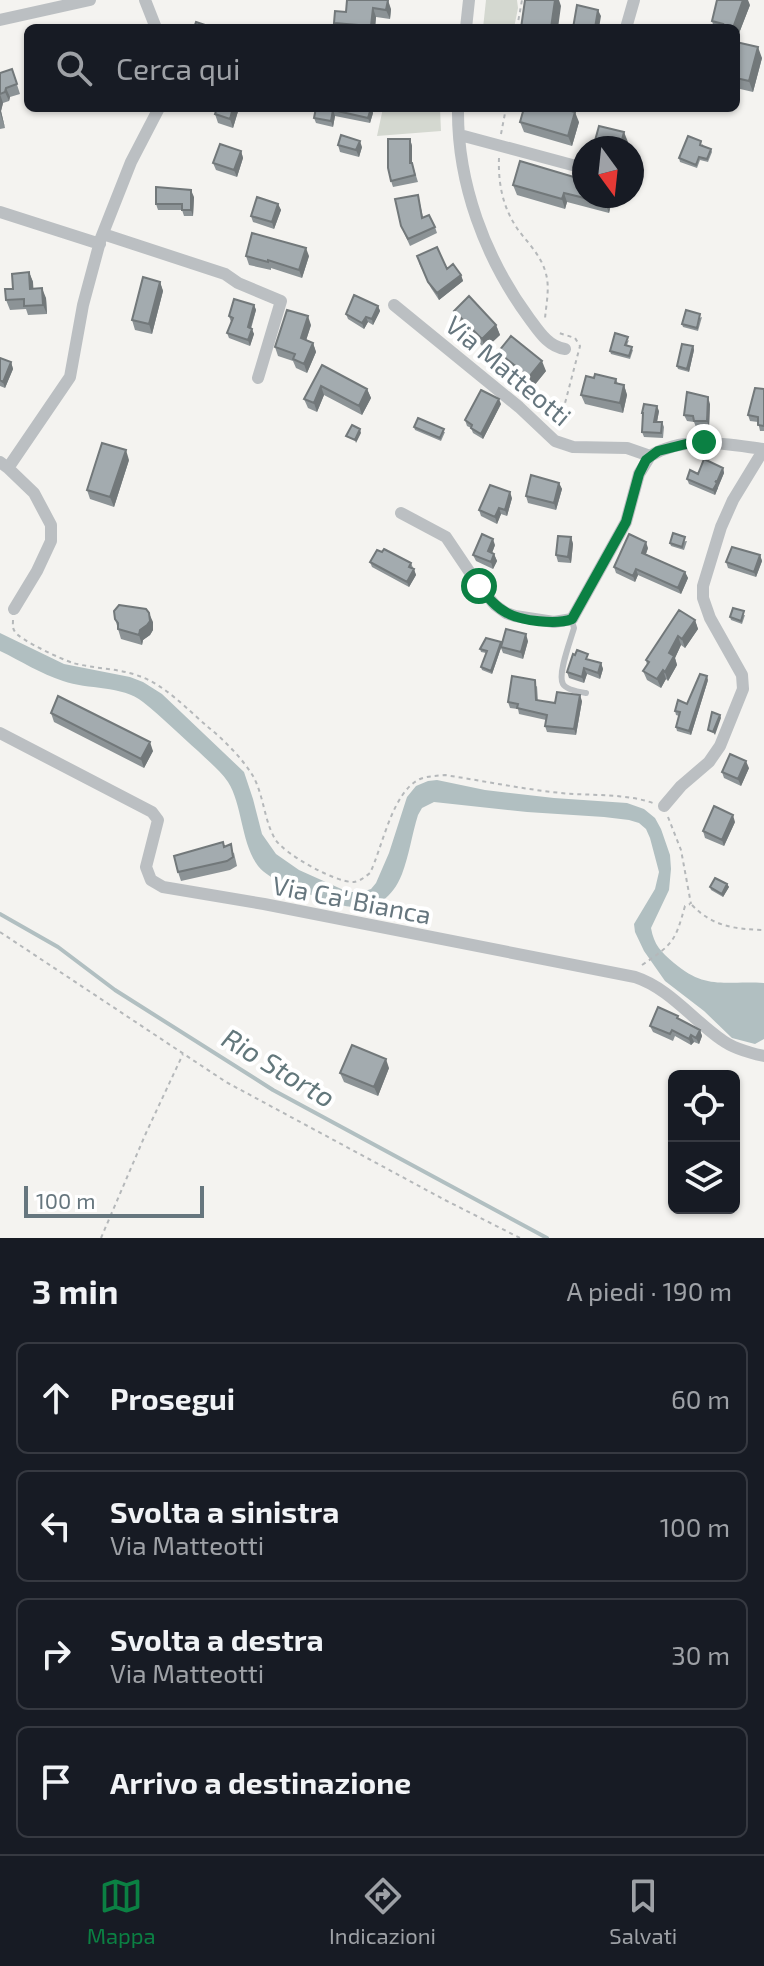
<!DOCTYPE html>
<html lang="it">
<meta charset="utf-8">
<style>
:root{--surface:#171b24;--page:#20242c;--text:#f1f3f6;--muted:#9ea1a6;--line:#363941;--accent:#0b8043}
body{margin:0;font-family:"Exo 2",sans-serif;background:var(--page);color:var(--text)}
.controls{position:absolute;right:24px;bottom:24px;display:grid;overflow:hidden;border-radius:12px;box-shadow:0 2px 6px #0004}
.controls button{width:72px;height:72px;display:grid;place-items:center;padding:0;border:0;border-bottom:2px solid var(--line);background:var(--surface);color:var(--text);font:40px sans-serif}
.compass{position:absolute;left:572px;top:136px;width:72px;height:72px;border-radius:50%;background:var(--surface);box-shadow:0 2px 6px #0004;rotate:165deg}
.scale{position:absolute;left:24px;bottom:20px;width:180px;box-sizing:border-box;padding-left:8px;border:4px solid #66767e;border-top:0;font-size:22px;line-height:28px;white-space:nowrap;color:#66767e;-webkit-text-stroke:6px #fff;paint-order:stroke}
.stop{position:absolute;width:24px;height:24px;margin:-18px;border:6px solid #0b8043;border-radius:50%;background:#fff}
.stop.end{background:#0b8043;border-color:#fff;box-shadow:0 2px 8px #0008}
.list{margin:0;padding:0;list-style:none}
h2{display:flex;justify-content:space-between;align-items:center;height:104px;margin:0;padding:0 32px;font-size:34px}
h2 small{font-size:26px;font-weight:400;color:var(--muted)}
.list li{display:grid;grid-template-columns:52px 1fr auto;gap:24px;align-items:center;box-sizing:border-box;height:112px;margin:0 16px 16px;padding:0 16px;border:2px solid var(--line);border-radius:12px}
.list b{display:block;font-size:30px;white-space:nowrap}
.list p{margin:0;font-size:26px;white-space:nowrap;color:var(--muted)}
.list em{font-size:26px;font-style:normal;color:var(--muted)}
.icon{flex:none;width:44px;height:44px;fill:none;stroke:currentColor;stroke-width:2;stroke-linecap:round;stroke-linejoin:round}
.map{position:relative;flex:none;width:764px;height:1238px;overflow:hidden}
.search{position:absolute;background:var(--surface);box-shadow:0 2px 6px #0004;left:24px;right:24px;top:24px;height:88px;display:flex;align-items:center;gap:20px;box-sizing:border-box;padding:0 28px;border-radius:12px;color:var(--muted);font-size:30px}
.sheet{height:616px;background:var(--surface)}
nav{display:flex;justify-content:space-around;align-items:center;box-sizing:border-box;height:112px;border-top:2px solid var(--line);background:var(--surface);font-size:22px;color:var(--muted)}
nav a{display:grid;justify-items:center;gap:4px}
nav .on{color:var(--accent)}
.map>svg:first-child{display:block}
.green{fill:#d4d8d0}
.water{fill:#b1bfc1}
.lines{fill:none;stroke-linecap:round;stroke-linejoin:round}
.stream{stroke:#b1bfc1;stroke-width:4}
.path{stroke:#b5b8ba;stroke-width:2;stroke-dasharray:4 4;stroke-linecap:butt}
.service{stroke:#bbbfc2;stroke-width:6}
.minor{stroke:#bbbfc2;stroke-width:12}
.wall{fill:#8c9396}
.shaded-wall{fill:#72787a}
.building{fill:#a3abaf;stroke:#72787a;stroke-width:2}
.route{stroke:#0b8043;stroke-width:10}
.labels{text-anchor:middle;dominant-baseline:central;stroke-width:8;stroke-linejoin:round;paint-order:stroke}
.street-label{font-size:26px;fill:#66767e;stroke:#fff}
.water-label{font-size:28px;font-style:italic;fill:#62777b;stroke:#fff}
</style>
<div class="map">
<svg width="764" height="1238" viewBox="0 0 764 1238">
<rect width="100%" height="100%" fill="#f4f3f0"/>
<!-- green -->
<path class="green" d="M486 0H517L518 8 514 28H483Z
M383 108H440L441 131 377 136Z"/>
<!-- water -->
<path class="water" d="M0 633 64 664 130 677 143 682 162 694 244 772 253 799 262 834 276 854 299 870 348 892H362L371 889 376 883 389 853 407 797 416 786 428 781 437 780 485 790 554 798 627 803 644 809 655 818 661 829 670 855 671 869 669 890 651 928C654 945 661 952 674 963 707 991 726 980 764 983V1039L755 1044 732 1038 704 1011 665 981 644 951 635 932 634 924 655 889 659 872 650 838 646 829 639 823 629 820 604 817 527 812 434 802 422 808 418 815C412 834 409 856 402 874 383 921 345 909 309 894 292 887 266 879 256 863 241 840 242 804 228 782 220 770 208 761 198 751 180 735 162 717 143 702 122 685 88 690 63 681 41 674 21 661 0 651Z"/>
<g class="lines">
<!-- stream -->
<path class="stream" d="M0 914 58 947 115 990 273 1090 547 1238"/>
<!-- path -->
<path class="path" d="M517 28 522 0
M501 134 506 108
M499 158C498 184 503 209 519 231 529 244 542 257 546 274 550 288 546 305 545 319
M559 426 580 346 575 338 559 333
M13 620C13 625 12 627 15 632 20 640 63 660 73 663 95 669 118 668 139 676 165 685 187 709 208 727 224 740 242 758 253 776 264 796 264 820 275 839 284 854 336 883 354 882 360 881 365 877 370 873 383 846 392 792 420 779 428 776 436 776 445 775 484 781 522 789 561 793 592 796 623 793 653 803
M668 817 681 850 691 904
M692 905C713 927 735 929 764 930
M0 932 226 1082 445 1200 520 1238
M642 965C673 944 675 942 685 906L690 904
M101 1238 146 1133 183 1054"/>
<!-- service -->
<path class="service" d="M572 621 574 628C571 639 557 675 563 684 566 690 580 692 586 693"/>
<!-- minor -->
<path class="minor" d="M145 0 156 28
M0 20 90 0
M466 28 469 0
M626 28 634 0
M458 108C457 183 485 258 529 318 538 330 548 347 565 349
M460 135 576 166
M0 212 100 244
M103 234 225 274 238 283 281 301 258 378
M394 305 519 407 555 441 573 447 627 448 650 456C685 435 725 444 763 449
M0 462 8 468 70 377 83 305 101 238 131 162 159 108
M8 468 34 493 51 525V541L37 571 14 609
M401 513 446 537 479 586 495 605 506 613 515 616 554 622 572 619 626 522 639 474 650 456
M0 733 152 812 158 820 146 867 151 880 163 887 264 904 635 977C669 988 693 1020 722 1040 734 1049 750 1053 764 1056
M664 806 681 786 709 762 720 746 743 689 742 675 710 618 703 598V586L721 527 733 500 764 449"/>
</g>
<!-- wall -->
<path class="wall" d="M347 0 391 9 390 19 376 17 375 28H336L334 23 346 12Z
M750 5 736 41V28H714L712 21Z
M736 42 762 58 753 92 736 88Z
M12 69 20 94 10 97 9 101 3 103 1 111 5 128 0 129V73Z
M239 108 233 128 218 123 215 114Z
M316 108H371L373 113 370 123 335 116 333 127 316 123 314 118Z
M520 122H579L572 146 524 132Z
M410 139 412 146V163L418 182 393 187 391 181Z
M703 144 702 146 711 149 712 152 708 162 700 160 697 168 680 162 679 158Z
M338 145 362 147 359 157 340 152Z
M241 151 243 158 237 177 216 170 213 163Z
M513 185 584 196H613L609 213 567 202 565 209 517 195Z
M418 195 423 217 435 227 437 233 410 246 401 226Z
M194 197 193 216H184L182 210H158L156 204Z
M278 204 281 210 274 229 253 222 251 216Z
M246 256H309L302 278 271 268V270L249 265Z
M419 263 447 269 461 275 463 281 439 300 431 288Z
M29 272 33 282V289L46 298 47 314 28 315 26 309 10 310 6 300 13 289Z
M160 282 163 291 152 334 135 330 132 320Z
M254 305 256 310 251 329 254 334 250 346 229 338 227 333 231 322 229 316Z
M378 306 380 311 373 325 368 322 364 329 348 319 346 314Z
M454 311 496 325 500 335 485 349 457 320Z
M702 317 698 331 683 327 682 324Z
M311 325 306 340 313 343 316 352 307 373 296 368 293 361 278 356 275 347Z
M629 340 627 345 633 350 630 359 611 354 610 351Z
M693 346 694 350 689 372 678 369 677 366Z
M498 352 546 371 533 387 502 362Z
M0 358 11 362 13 369 5 388 0 386Z
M322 365 367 389 371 398 362 415 324 395 317 412 308 408 304 399Z
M594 378 616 379 618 384 624 385 627 395 623 413 585 404 581 395Z
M764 389V431H760L758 422 750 421 748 415Z
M501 404 483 439 473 433 471 428 467 426 465 420Z
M710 404 709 427H696L694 422 687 421 684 415Z
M659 411 657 422H662L664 427 663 438 644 437 642 432 643 417 642 413Z
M414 427 445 432 441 441 415 430Z
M129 460 114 507 90 499 87 490Z
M723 468 724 473 715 495 689 484 687 479 698 474Z
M559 483 562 489 556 510 528 503 526 496Z
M512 498 507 516 501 514 497 524 481 516 479 510Z
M571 537 573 544 571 563 558 562 556 555Z
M687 541 684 550 671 546 670 543Z
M495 545 492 553 494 554 497 561 493 569 476 561 473 555Z
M648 548 646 554 685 572 688 578 681 594 638 575 635 582 616 573 614 567Z
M382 552 411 563 416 575 409 587 372 567 370 562Z
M760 555 762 561 756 577 728 568 726 562Z
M745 615 742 624 731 620 730 617Z
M115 619 153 622V630L150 635 143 640 142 645 121 639Z
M695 620 698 629 685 648 681 645 675 658 677 665 668 681 666 679 661 688 647 680 643 671 647 665 646 660Z
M528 641 523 659 503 653 501 648 492 674 482 670 481 667 486 653 481 652 480 649Z
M590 660 601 663 603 669 600 679 587 674 584 683 569 678 567 672Z
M708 680 691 735 677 731 676 727 679 716 676 715 675 711 687 704Z
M537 686 538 701 555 703 582 701 576 735 547 732 545 726 546 720 519 714 518 709 510 708 508 702Z
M51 713 153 751 144 768 54 722Z
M749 768 741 786 724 778 722 772Z
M735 822 724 846 705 838 703 831Z
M224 847 234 853 237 866 230 870 181 881 178 872Z
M727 884 729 887 723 897 711 890 710 887Z
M679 1019 700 1030 702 1036 699 1044 694 1042 691 1045 675 1036 673 1041 653 1032 650 1026Z
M389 1068 378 1096 344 1082 340 1073Z"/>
<!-- shaded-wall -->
<path class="shaded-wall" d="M388 0 391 9 390 19 386 10Z
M555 0H559L561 6 558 28H551Z
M743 0H748L750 5 736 41V28H733Z
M373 8 376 17 375 28H372L371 26Z
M598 10 601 16 599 28H595Z
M758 47 762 58 753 92 749 81Z
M6 88 10 97 9 101 5 92Z
M0 94 3 103 1 111 5 128 0 112Z
M233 108H239L233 128 230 119Z
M371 108 373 113 370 123 368 118Z
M333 110 335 116 333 127 331 121Z
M575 112 579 122 572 146 568 136Z
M624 132 628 142 626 148H620Z
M410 139 412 146V170L410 163Z
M360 141 362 147 359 157 356 150Z
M241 151 243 158 237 177 234 170Z
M191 190 194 197 193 216 191 210Z
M564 193 567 202 565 209 562 199Z
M607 196H613L609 213 605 203Z
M278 204 281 210 274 229 272 222Z
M306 248 309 256 302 278 299 270Z
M29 272 33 282 34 298 30 289Z
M461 275 463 281 439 300 437 293Z
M160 282 163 291 152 334 149 324Z
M42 288 46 298 47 314 43 305Z
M254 305 256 310 249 333 248 327Z
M378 306 380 311 373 325 372 319Z
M308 316 311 325 304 347 301 338Z
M366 317 368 322 364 329 362 323Z
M496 325 500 335 485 349 482 339Z
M252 329 254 334 250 346 248 340Z
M313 343 316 352 307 373 304 364Z
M693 346 694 350 689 372 687 369Z
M542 361 546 371 533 387 529 377Z
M11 362 13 369 5 388 3 382Z
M624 385 627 395 623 413 620 403Z
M321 386 324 395 317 412 314 403Z
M367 389 371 398 362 415 359 406Z
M708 397 710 404 709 427 707 421Z
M499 399 501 404 483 439 481 434Z
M657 406 659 411 656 427 654 422Z
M360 429 361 433 356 443 355 440Z
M126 450 129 460 114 507 110 497Z
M723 468 724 473 718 487 717 482Z
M559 483 562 489 556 510 554 503Z
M717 483 718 488 715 495 713 490Z
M510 492 512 498 507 516 505 510Z
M499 508 501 514 497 524 495 517Z
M571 537 573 544 571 563 568 557Z
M493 539 495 545 490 558 488 551Z
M646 542 648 548 644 559 642 553Z
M494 554 497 561 493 569 491 562Z
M760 555 762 561 756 577 754 572Z
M414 569 416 575 409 587 407 582Z
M636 569 638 575 635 582 633 576Z
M685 572 688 578 681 594 678 588Z
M149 613 153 622V630L150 635 143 640 142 645 139 635 140 630Z
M695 620 698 629 685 648 682 639Z
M526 634 528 641 523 659 521 652Z
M678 636 681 645 675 658 677 665 668 681 665 672 669 653Z
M501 642 502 645 492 674 491 671Z
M601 663 603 669 600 679 598 673Z
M584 668 587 674 584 683 582 677Z
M663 670 666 679 661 688 657 679Z
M707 676 708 680 691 735 689 731Z
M580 695 582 701 576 735 574 729Z
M720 715 721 718 715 735 713 732Z
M150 742 153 751 144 768 141 759Z
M746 761 749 768 741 786 738 779Z
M733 815 735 822 724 846 722 840Z
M727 884 729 887 723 897 722 894Z
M700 1030 702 1036 699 1044 696 1038Z
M691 1035 694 1042 691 1045 689 1039Z
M386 1059 389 1068 378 1096 374 1087Z"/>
<!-- building -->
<path class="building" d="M347 0H388L386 10 373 8 371 26 334 23 335 11 346 12Z
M525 0H555L551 28H521Z
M717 0H743L733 28H721L723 24 712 21Z
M577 5 598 10 595 28H573Z
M196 22 214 28H194Z
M736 42 758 47 749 81 736 78Z
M12 69 17 84 6 88 5 92 0 94V73Z
M217 108H233L230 119 215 114Z
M316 108H371L368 118 333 110 331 121 314 118Z
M524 108H560L575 112 568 136 520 122Z
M599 126 624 132 620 148H593Z
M341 135 360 141 356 150 338 145Z
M688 136 701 141 700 145 711 149 707 159 699 157 696 165 679 158Z
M388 139H410V163H412L415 175 391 181 388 168Z
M220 144 241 151 234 170 213 163Z
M520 161 584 180V196H607L605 203 564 193 562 199 513 185Z
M156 187 191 190V210H182V204H156Z
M418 195 422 218 429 215 435 227 408 239 401 226 395 199Z
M257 197 278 204 272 222 251 216Z
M252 233 306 248 299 270 268 260V262L246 256Z
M437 247 447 269 453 264 461 275 437 293 428 282 417 256Z
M29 272 30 289 42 288 43 305 24 306V299L6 300 5 289H13L12 274Z
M143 277 160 282 149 324 132 320Z
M354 295 378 306 372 319 366 317 362 323 346 314Z
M469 296 496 325 482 339 454 311Z
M234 299 254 305 248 327 252 329 248 340 227 333 233 318 229 316Z
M287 310 308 316 301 338 313 343 304 364 293 359 295 354 275 347Z
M686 310 700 314 697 328 682 324Z
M615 333 628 337 625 345 632 347 629 356 610 351Z
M511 336 542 361 529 377 498 352Z
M682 344 693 346 687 369 677 366Z
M0 358 11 362 3 382 0 380Z
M322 365 367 389 359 406 321 386 314 403 304 399Z
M595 374 616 379 615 383 624 385 620 403 581 395 586 376 594 378Z
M755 388 764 389V426L758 425V417L748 415Z
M481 390 499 399 481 434 471 428 472 425 465 420Z
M687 392 708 397 707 421H694L693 416 684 415Z
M644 404 657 406 654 422H662L661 433 642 432 643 413H642Z
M418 418 444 429 440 438 414 427Z
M352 425 360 429 355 440 346 436Z
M102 443 126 450 110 497 87 490Z
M704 459 723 468 717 482 715 481 717 483 713 490 687 479 690 470 698 474Z
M531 475 559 483 554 503 526 496Z
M490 485 510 492 505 510 499 508 495 517 479 510Z
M673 533 685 537 682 547 670 543Z
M482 534 493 539 488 551 494 554 491 562 473 555Z
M629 534 646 542 642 553 685 572 678 588 636 569 633 576 614 567Z
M558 536 571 537 568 557 556 555Z
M732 547 760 555 754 572 726 562Z
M384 549 411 563 409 567 414 569 407 582 370 562 377 550 382 552Z
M119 605 146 609 149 613 150 621 147 625 140 630 139 635 118 629V623L115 619 114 611Z
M733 608 744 611 741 621 730 617Z
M679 610 695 620 682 639 678 636 669 653 674 656 665 672 663 670 657 679 643 671 649 662 646 660Z
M506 629 526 634 521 652 501 647Z
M486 638 501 642 491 671 481 667 487 651 480 649Z
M577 650 588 654 586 659 601 663 598 673 584 668 582 677 567 672 573 654 575 655Z
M700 674 707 676 689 731 676 727 680 712 675 711 678 700 687 704Z
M512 676 535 680 536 700 555 703 557 692 580 695 574 729 545 726 547 715 517 708 518 704 508 702Z
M58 696 150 742 141 759 51 713Z
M712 712 720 715 713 732 708 730Z
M730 754 746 761 738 779 722 772Z
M714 806 733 815 722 840 703 831Z
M223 842 224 847 231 844 233 857 227 861 178 872 174 856Z
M715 878 727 884 722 894 710 887Z
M658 1007 678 1016 677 1018 700 1030 696 1038 691 1035 689 1039 672 1030 670 1034 650 1026Z
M352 1045 386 1059 374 1087 340 1073Z"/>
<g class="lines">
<!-- route -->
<path class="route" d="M479 586C487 596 495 607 507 613 521 621 557 625 572 619L626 522 639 474 646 460 658 451 686 444 704 442"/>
</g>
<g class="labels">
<!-- street labels -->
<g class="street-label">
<text transform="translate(509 370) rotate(40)">Via Matteotti</text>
<text transform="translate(352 899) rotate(11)">Via Ca' Bianca</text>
</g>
<!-- water labels -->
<g class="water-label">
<text transform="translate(279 1067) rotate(31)">Rio Storto</text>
</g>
</g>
</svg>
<div class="controls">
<button><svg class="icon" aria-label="locate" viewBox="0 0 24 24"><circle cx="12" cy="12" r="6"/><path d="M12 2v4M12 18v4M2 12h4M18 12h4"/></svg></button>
<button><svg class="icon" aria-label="layers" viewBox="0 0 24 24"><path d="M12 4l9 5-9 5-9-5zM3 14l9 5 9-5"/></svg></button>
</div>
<svg class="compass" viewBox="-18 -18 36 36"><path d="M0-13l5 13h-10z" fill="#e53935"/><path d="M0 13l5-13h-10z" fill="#9ea1a6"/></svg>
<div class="scale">100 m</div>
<div class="stop" style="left:479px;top:586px"></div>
<div class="stop end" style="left:704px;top:442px"></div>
<div class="search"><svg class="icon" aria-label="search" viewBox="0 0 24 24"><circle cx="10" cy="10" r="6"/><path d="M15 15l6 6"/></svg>Cerca qui</div>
</div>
<section class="sheet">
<h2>3 min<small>A piedi · 190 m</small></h2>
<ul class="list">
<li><svg class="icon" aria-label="ahead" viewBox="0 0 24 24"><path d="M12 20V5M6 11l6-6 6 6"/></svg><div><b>Prosegui</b></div><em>60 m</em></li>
<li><svg class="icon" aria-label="left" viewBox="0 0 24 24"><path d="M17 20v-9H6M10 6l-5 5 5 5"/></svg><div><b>Svolta a sinistra</b><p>Via Matteotti</p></div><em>100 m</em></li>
<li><svg class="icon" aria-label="right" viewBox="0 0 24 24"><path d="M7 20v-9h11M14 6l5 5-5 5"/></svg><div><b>Svolta a destra</b><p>Via Matteotti</p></div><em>30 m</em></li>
<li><svg class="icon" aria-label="arrive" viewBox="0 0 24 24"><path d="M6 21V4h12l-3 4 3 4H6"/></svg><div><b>Arrivo a destinazione</b></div></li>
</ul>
</section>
<nav>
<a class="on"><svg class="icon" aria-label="map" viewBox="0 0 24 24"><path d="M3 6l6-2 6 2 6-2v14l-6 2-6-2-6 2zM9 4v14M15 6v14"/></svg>Mappa</a>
<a><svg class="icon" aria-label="directions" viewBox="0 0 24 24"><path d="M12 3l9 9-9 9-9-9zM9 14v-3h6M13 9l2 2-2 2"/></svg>Indicazioni</a>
<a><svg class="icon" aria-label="saved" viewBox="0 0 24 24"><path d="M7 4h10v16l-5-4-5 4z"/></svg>Salvati</a>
</nav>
